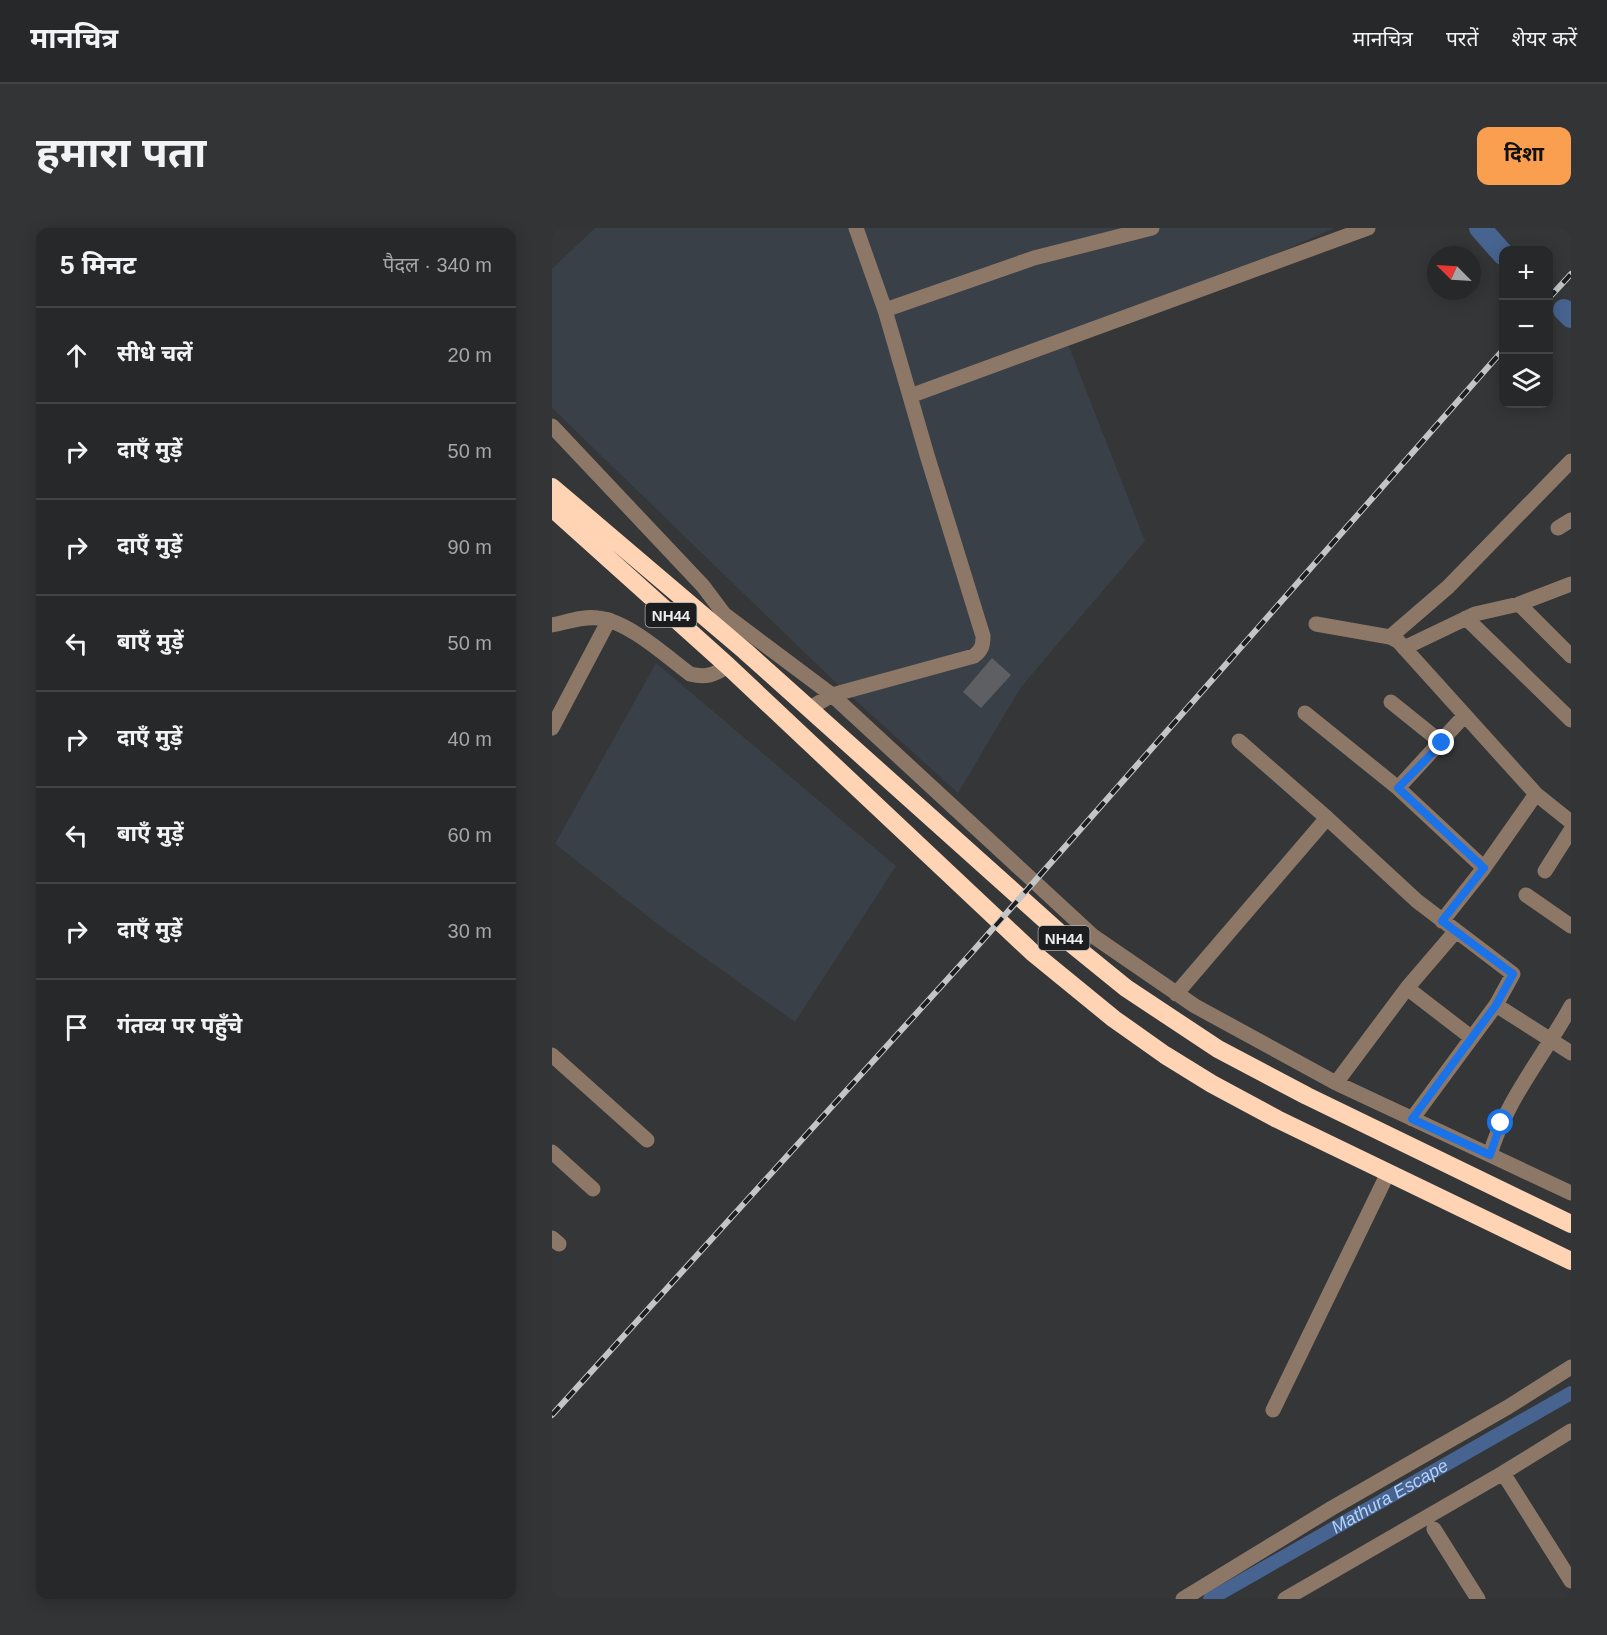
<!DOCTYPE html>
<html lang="hi">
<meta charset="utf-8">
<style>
:root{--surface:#27282a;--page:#333436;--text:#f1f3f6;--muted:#a4a6a8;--line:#434447;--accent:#fa9f4f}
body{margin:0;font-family:Helvetica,"Noto Sans Devanagari",sans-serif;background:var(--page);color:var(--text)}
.controls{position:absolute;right:18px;top:18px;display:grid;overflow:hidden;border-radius:12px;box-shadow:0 3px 15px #0003}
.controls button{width:54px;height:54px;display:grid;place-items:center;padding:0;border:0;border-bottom:2px solid var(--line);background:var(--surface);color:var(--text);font:30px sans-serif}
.compass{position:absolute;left:875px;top:18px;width:54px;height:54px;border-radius:50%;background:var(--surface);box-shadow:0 3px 15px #0003;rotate:294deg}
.stop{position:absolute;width:18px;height:18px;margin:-14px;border:4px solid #1a73e8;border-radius:50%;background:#fff}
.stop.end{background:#1a73e8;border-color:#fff;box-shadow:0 2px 6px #0008}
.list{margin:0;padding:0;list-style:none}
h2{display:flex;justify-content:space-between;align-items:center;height:78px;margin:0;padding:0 24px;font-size:26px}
h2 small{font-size:20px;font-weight:400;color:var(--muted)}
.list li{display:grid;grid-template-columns:39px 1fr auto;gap:18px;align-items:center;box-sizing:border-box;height:96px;padding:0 24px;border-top:2px solid var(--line)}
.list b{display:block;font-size:22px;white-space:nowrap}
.list em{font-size:20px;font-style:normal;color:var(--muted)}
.icon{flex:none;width:33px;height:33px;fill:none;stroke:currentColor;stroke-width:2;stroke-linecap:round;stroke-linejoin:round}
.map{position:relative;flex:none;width:1019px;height:1371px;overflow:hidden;border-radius:12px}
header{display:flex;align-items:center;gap:36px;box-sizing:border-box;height:84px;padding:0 30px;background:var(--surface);border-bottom:2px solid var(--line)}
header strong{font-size:28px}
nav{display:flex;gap:33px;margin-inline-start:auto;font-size:21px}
.intro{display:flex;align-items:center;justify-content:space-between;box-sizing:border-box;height:144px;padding:0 36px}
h1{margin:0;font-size:42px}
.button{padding:15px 27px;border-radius:12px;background:var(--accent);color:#111;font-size:21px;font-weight:700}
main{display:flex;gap:36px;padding:0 36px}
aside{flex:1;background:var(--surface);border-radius:12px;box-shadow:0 3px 15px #0003}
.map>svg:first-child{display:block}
.built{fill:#3a4047}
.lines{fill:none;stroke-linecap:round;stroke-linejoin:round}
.canal{stroke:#476490;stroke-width:14}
.river{stroke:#476490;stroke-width:22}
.building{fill:#5d5f62}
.minor{stroke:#8d7867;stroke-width:15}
.highway{stroke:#fed4b4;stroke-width:18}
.rail-casing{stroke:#c3c5c7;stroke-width:6}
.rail{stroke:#1c1d1e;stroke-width:4;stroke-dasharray:11;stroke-linecap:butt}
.route{stroke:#1a73e8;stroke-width:8}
.labels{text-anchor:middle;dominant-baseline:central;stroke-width:5;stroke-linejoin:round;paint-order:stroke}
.shield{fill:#1c1d1e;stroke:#aeafb1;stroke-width:1.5}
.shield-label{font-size:15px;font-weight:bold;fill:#edeef0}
.water-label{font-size:18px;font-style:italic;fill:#b5d1fa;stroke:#1c1d1e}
</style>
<header>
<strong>मानचित्र</strong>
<nav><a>मानचित्र</a><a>परतें</a><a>शेयर करें</a></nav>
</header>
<div class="intro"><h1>हमारा पता</h1><a class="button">दिशा</a></div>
<main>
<aside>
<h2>5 मिनट<small>पैदल · 340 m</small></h2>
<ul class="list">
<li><svg class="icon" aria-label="ahead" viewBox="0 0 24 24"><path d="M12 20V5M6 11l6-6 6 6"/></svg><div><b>सीधे चलें</b></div><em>20 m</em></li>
<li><svg class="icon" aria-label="right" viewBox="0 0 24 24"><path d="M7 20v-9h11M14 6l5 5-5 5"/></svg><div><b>दाएँ मुड़ें</b></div><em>50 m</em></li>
<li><svg class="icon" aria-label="right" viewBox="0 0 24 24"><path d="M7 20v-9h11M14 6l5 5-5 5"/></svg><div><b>दाएँ मुड़ें</b></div><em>90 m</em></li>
<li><svg class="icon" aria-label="left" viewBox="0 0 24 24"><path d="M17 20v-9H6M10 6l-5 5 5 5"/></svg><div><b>बाएँ मुड़ें</b></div><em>50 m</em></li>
<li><svg class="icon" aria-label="right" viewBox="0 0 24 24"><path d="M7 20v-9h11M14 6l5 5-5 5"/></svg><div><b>दाएँ मुड़ें</b></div><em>40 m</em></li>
<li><svg class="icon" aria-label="left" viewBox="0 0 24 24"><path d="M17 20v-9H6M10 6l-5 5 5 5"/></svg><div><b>बाएँ मुड़ें</b></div><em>60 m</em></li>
<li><svg class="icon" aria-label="right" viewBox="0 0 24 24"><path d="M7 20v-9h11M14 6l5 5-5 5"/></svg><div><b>दाएँ मुड़ें</b></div><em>30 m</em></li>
<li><svg class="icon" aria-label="arrive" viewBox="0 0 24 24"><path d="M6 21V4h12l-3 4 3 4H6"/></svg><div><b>गंतव्य पर पहुँचे</b></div></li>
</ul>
</aside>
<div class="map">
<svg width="1019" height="1371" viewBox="0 0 1019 1371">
<rect width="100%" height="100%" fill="#343638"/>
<!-- built -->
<path class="built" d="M43 0H783L516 116 593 313 469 459 406 565 280 451 0 180V41Z
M104 435 344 638 243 794 112 701 3 616Z"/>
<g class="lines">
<!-- canal -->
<path class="canal" id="s1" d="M658 1371 1019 1165"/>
<!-- river -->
<path class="river" d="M928 0 951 26
M1012 82 1019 89"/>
</g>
<!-- building -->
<path class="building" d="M440 430 459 447 429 480 411 464Z"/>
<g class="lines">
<!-- minor -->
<path class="minor" d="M333 82 482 30 600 0
M358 168 816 0
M0 198 151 358 172 386 280 467 541 708 643 778 784 855 938 927
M1006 300 1019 292
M967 376 1019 428
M914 390 1019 492
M764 396 838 409 846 413 984 566 1019 594
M0 397C15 394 31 388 46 390 76 393 114 428 138 446 154 450 162 447 176 438
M838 409 896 359 1019 233
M852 420 923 386 967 376 1019 356
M839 474 890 515
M258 480 280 467 422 428C430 422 431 417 431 408L375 227 333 82 304 0
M753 485 846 560 932 640
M0 500 57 392
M687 513 775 590 865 673 961 746 944 777 860 891
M846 560 913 487
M993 643 1019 602
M974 667 1019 698
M890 693 932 640 984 566
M855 760 920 810
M624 766 775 590
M944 777 1019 825
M1019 778C993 826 952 875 938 927L1019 965
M0 827 95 912
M784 855 855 760 903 704
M0 924 41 961
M0 1010 7 1016
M721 1182 836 945
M951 1245 1019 1353
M882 1301 926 1371
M631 1371 780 1280 956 1179 1019 1139
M733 1371 951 1245 1019 1203"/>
<!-- highway -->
<path class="highway" d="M0 259 193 423 521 717 574 760 666 821 755 868 1019 996
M0 280 176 438 480 724 562 791 613 827 660 856 725 891 1019 1033"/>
<defs>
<path id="rail" d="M996 71 1019 46
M0 1187 422 722 951 122"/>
</defs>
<!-- rail casing -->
<use href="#rail" class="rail-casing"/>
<!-- rail -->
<use href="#rail" class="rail"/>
</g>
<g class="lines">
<!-- route -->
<path class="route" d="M890 515 846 560 932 640 890 693 961 746 944 777 860 891 938 927 949 895"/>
</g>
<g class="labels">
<!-- shield labels -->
<g class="shield">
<rect x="93.5" y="375" width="51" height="24" rx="4.5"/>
<rect x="486.5" y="698" width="51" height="24" rx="4.5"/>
</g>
<g class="shield-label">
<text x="119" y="387">NH44</text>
<text x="512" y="710">NH44</text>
</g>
<!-- water labels -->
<g class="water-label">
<text stroke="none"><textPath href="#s1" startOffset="207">Mathura Escape</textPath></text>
</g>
</g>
</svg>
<div class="controls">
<button>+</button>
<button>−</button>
<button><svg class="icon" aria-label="layers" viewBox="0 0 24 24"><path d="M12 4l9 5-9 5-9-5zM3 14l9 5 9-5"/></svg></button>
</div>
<svg class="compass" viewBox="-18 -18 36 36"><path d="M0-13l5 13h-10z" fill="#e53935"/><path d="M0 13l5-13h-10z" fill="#a4a6a8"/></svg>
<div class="stop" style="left:949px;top:895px"></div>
<div class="stop end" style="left:890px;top:515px"></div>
</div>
</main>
